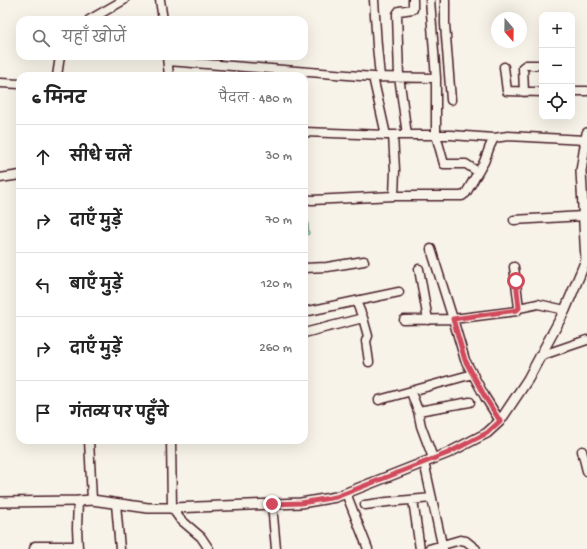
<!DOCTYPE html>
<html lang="hi">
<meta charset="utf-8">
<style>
:root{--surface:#fff;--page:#f2f2f2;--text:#222;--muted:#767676;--line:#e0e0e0}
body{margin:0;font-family:"Gochi Hand","Playpen Sans Deva",sans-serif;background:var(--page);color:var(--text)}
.controls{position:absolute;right:12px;top:12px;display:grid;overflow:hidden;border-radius:8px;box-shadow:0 4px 16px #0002}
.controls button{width:36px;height:36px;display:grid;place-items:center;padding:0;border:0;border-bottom:1px solid var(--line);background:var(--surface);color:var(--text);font:20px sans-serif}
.compass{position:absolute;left:491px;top:12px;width:36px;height:36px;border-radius:50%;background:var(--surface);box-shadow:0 4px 16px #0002;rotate:160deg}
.stop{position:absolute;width:12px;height:12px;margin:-9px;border:3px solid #d1495b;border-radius:50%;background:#fff}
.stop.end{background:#d1495b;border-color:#fff;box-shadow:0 1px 4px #0008}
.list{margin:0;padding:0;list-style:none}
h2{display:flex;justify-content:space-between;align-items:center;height:52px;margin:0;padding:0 16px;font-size:17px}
h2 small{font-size:13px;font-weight:400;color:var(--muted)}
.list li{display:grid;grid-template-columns:26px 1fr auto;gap:12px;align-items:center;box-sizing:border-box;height:64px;padding:0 16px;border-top:1px solid var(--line)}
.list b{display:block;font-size:15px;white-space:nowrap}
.list em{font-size:13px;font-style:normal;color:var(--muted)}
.icon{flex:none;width:22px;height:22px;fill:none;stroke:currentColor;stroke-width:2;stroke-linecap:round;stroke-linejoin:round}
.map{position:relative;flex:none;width:587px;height:549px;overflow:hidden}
.search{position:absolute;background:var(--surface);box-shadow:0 4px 16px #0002;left:16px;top:16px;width:292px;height:44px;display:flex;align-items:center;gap:10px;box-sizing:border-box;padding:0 14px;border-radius:12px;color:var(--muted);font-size:15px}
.panel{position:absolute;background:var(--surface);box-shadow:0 4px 16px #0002;left:16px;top:72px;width:292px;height:372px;border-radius:12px}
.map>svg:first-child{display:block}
.green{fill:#a0e8b5;stroke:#758470}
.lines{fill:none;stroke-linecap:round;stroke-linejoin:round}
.minor-casing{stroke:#4a1f2b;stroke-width:11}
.tertiary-casing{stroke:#4a1f2b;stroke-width:12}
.minor{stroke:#f7f3e8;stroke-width:8}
.tertiary{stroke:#f7f3e8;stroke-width:9}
.route{stroke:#d1495b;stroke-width:5}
</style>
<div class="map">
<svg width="587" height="549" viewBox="0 0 587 549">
<rect width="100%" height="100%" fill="#f7f3e8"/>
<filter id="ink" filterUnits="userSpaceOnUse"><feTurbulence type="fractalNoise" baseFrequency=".025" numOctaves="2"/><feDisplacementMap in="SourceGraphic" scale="8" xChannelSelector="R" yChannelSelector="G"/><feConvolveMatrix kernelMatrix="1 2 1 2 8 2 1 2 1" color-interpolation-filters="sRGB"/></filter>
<g filter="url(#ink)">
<!-- green -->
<path class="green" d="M304 203H306L309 234 304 236Z"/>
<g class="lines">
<defs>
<path id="minor" d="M160 0 163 20
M374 0 377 46 380 77
M430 0 436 78
M445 0V24L451 100
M89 20 124 0
M167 57 169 76
M168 61 373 77 436 78V135H451L494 138
M504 67 507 91 542 92
M57 76 60 56
M0 83 20 84
M572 91H587
M524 92 523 67 526 65H542
M304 132 386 135 373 77
M386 135H407L399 76 397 14 399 11 413 9V0
M393 135 395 170 394 196
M407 135H436L444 164H466L478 172
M0 178 20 175
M304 199 312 200 394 196H462L466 193 484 162 490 146 494 138 508 136 585 140
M514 220 583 216
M304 268 327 267 364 261
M419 269 428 320
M356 301 399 292
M519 308 538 304 565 310
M304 312 356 301 363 318 304 333
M363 318 368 336 366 341 369 362
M404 320 453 319 431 249
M540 356 587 340
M411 392 418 411 421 426 433 458
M379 400 473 374
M418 411 470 402
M500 421 485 397 465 360 453 319 517 311 519 308 514 267
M89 440 92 500
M171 440 172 508 180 519 201 537 209 549
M582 451 587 471
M424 462 443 549
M346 493 368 549
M413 500 420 549
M78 501 77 528 78 549
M116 504 120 549
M272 504 276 549
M365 505 387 502 432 498
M34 549 35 546H78
M429 549 460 540 466 541 476 549"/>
<path id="tertiary" d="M0 502 78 501 92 500 148 508H172L301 503 336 497 448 453 487 433 500 421 528 379 565 310 586 260 581 171 587 133"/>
</defs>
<!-- minor casing -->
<use href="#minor" class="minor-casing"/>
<!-- tertiary casing -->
<use href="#tertiary" class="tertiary-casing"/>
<!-- minor -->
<use href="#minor" class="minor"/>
<!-- tertiary -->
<use href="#tertiary" class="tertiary"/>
</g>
</g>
<g class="lines" filter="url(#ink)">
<!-- route -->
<path class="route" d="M272 504 301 503 336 497 448 453 487 433 500 421 485 397 465 360 453 319 517 310 519 308 516 281"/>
</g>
</svg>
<div class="controls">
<button>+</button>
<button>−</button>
<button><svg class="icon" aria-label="locate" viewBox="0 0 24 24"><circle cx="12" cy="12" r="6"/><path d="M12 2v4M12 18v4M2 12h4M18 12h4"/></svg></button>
</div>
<svg class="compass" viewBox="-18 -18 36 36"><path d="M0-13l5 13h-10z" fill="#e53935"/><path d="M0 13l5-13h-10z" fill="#767676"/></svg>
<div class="stop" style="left:516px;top:281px"></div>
<div class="stop end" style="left:272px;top:504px"></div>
<div class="search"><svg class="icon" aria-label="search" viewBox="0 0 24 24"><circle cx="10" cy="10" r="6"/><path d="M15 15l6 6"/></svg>यहाँ खोजें</div>
<section class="panel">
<h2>6 मिनट<small>पैदल · 480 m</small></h2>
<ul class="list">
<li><svg class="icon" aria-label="ahead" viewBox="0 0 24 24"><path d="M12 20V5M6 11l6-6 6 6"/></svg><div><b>सीधे चलें</b></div><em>30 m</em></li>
<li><svg class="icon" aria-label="right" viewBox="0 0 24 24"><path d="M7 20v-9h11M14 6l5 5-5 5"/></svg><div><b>दाएँ मुड़ें</b></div><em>70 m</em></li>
<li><svg class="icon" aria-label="left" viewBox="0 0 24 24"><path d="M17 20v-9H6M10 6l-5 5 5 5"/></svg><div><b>बाएँ मुड़ें</b></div><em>120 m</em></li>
<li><svg class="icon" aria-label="right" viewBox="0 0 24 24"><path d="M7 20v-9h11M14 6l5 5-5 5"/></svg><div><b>दाएँ मुड़ें</b></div><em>260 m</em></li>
<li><svg class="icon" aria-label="arrive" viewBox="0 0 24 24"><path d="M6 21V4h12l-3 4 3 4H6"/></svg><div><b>गंतव्य पर पहुँचे</b></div></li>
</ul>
</section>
</div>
